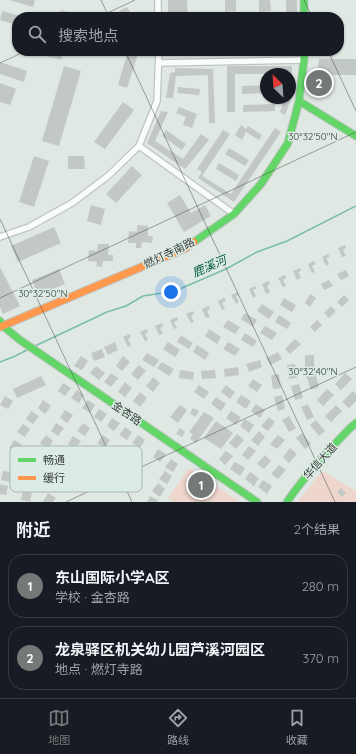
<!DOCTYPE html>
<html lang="zh">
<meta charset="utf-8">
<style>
:root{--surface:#171b24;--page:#242831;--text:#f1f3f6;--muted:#9ea1a6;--line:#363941;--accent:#727976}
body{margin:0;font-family:Quicksand,"Noto Sans SC",sans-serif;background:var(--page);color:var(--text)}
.compass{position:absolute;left:260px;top:68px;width:36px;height:36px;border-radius:50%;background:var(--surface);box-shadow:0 1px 3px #0004;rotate:335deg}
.you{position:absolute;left:171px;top:292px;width:14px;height:14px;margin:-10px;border:3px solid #fff;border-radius:50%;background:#1a73e8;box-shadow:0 0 0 6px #1a73e833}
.badge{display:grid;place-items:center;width:26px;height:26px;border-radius:50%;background:var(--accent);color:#fff;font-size:13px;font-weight:700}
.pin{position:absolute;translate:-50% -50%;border:2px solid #fff;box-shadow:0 1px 4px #0006}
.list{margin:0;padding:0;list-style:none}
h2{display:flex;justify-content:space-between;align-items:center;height:52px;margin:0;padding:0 16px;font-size:17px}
h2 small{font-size:13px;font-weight:400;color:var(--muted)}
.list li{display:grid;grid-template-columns:26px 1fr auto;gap:12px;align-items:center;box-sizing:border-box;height:64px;margin:0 8px 8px;padding:0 8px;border:1px solid var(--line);border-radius:16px}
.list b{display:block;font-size:15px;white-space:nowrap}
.list p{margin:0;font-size:13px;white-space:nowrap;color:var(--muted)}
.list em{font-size:13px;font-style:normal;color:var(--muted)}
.icon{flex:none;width:22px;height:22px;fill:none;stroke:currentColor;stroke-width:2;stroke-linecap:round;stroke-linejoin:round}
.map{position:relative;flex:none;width:356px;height:502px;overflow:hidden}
.search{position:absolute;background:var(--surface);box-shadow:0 1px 3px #0004;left:12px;right:12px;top:12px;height:44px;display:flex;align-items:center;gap:10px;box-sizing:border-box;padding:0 14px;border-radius:16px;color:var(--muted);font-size:15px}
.sheet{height:196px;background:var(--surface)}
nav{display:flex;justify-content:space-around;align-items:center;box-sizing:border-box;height:56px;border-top:1px solid var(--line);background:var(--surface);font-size:11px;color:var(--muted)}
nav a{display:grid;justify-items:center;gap:2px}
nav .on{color:var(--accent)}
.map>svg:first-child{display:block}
.green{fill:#eed6cc}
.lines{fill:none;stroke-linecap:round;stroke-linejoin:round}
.stream{stroke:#78bfa6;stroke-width:1.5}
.building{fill:#c1c8c5}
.street-casing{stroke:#bec5c1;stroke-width:8}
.fast-casing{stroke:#bec5c1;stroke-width:9}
.slow-casing{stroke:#bec5c1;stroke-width:9}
.street{stroke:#fafcfb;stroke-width:5.5}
.fast{stroke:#63d668;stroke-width:7}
.slow{stroke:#ff974d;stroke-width:7}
.ticks{fill:none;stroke:#373d3a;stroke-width:1;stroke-opacity:0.45}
.labels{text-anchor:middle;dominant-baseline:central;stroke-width:3;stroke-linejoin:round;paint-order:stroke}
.street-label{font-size:11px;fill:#373d3a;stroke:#dcece4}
.water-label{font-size:12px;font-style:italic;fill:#0c5c44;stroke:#dcece4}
.key{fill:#dcece4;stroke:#aab8b1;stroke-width:1}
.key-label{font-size:11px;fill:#373d3a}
.ticks-label{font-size:10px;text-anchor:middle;fill:#373d3a;stroke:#dcece4;stroke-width:3;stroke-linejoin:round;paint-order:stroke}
</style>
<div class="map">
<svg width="356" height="502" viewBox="0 0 356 502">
<rect width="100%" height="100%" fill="#e0e8e4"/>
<!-- green -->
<path class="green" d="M189 468 240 502H174L168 498Z
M322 471 356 491V502H297Z"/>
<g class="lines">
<!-- stream -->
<path class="stream" d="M35 346 107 312 126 306 143 296 175 291 226 269 257 252 287 241 356 206
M0 362 13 357 29 349"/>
</g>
<!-- building -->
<path class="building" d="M9 0H35L33 7Z
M168 0H187L188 17H168Z
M225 0H236V11L225 12Z
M259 0H270L271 11 259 12Z
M286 0H297V17H286Z
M127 7 133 17H123L119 11Z
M61 10 75 14 74 17H59Z
M2 11 24 17H17V25L0 20Z
M48 51H64L61 60 46 56Z
M128 51H139L127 88 118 85Z
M167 51H194V52L167 53Z
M319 59H356V75H325V92H314V70H318Z
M0 62 27 71 24 82 0 74Z
M64 66 81 71 59 146 42 141Z
M227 66H292V74H235V112H227Z
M175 68 213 69 215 123H209L208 75 176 76 173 98H166L170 73 175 72Z
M290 81H294V91L285 115 280 112 285 98H290Z
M0 83 16 89 10 105 0 102Z
M266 85V93L242 94V86Z
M178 87 200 89 199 95 177 93Z
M123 102 134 110 105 149 94 142Z
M275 104V111L243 112V105Z
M179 107 197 114 192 128 183 125 186 117 176 113Z
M161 111 168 112 155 141 183 159 201 134 209 140 185 169 147 143Z
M241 125 246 129 248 126 262 135 259 140 246 132 242 140 235 135Z
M275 128 281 132 234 202 198 178 202 172 197 169 223 130 230 134 202 176 231 194Z
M166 130 186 144 182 150 162 136Z
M229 148 249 160 245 166 225 154Z
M34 156 49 161 34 207 19 202Z
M68 156H84L85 169H68Z
M219 163 239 175 236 181 216 169Z
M132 166 142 175 116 203 106 194Z
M180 195 191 213 205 205 211 216 184 232 167 203Z
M91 205 105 209 101 225 87 221Z
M137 225 148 226V236H153L152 243 142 242 141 248H136V243H128L129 231 137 232Z
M54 227 61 243 18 262 11 246Z
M98 244H109L108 255H113V261H103L102 267 96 266 97 262 88 261 89 250 97 251Z
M345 245 346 248 343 250 346 256 342 257 338 248Z
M328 254 330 257 326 258 329 264 326 266 322 257Z
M314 261 316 264 312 266 315 272 312 273 308 264Z
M0 267 20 306 3 314 0 307Z
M300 268 301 271 298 272 301 278 297 280 293 271Z
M59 269 65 284 38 295 32 280Z
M346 270 349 276 341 280 337 274Z
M285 275 286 278 283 280 286 286 283 287 278 278Z
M329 280 333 286 324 290 321 284Z
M269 281 270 284 267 286 270 292 266 294 262 284Z
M255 286 257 289 253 290 256 296 253 298 249 289Z
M238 292 239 295 236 296 239 302 236 304 231 295Z
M310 294 316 298 310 307 305 303Z
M344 295 349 300 342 307 337 302Z
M224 298 226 301 222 303 225 309 222 310 218 301Z
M284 298 296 305 292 312 280 305Z
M262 304 274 312 269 319 257 311Z
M209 306 210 309 207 311 210 317 206 318 202 309Z
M331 306 336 311 329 318 324 313Z
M193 311 194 314 191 316 194 322 191 323 186 314Z
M245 313 257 320 253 327 241 319Z
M279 315 291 323 287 329 275 322Z
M177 317 178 320 174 322 177 328 174 329 170 320Z
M228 320 240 327 235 334 223 327Z
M317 320 322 325 315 332 310 327Z
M162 323 163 326 160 328 163 334 159 335 155 326Z
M265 326 277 333 272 340 260 333Z
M147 329 148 332 145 334 148 340 145 341 140 332Z
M209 329 221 337 217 344 205 336Z
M245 333 257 341 253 347 241 340Z
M130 334 131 337 128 339 131 345 128 347 123 337Z
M181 335 193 343 189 349 177 342Z
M295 339 301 344 290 354 285 349Z
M115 342 118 350 108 355 104 347Z
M168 342 180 350 175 357 163 349Z
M228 342 240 349 235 356 223 349Z
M197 345 209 353 205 360 193 352Z
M102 349 105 357 94 361 91 353Z
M278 352 282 359 270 365 266 358Z
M147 353 159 360 154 367 142 360Z
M305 355H314V370H305Z
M81 356 88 361 82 370 74 366Z
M123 356 130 362 122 371 116 366Z
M260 360 262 367 249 372 246 364Z
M162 362 174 369 169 376 157 368Z
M295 364 297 378 289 379 287 365Z
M139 365 146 371 138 380 131 374Z
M96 366 105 373 99 380 90 373Z
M238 367 239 375 225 377 224 369Z
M180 370 194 372 193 380 179 378Z
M215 370 216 378 202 379 201 371Z
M111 373 118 378 111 387 104 382Z
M315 373 319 387 311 390 306 375Z
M345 373 352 379 341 390 335 384Z
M279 374 281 388 273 389 271 375Z
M41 376 46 385 17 398 13 389Z
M153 377 160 383 153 392 146 386Z
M253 379 262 385 257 392 248 386Z
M125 382 132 388 125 397 118 392Z
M63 383 71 388 65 396 58 391Z
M299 384 303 398 295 400 291 386Z
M199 385 209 392 204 399 194 392Z
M226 385 235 392 230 399 221 392Z
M327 389 334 395 323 406 317 400Z
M77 390 84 395 79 403 71 398Z
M353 391 356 394V401L349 408 342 402Z
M140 392 147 398 140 407 133 401Z
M241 395 251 401 246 409 236 402Z
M282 395 285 409 278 411 274 397Z
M5 396 13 401 8 409 0 405Z
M216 397 226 404 221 411 211 404Z
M43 400 51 406 45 414 38 408Z
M88 400 95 405 90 413 82 408Z
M256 404 265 410 260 418 251 411Z
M308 404 314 417 307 420 301 407Z
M180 405 187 410 178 423 170 417Z
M336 405 342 411 331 422 325 416Z
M193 408 199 411 195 417 190 413Z
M99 409 107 414 101 422 94 417Z
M65 410 73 415 67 423 60 418Z
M31 411 39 416 33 424 26 419Z
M231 411 241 417 236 425 226 418Z
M204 412 214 418 196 443 190 439 193 434 189 432Z
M289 416 296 428 289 432 282 420Z
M269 417 275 422 268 431 261 426Z
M112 418 120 423 114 431 107 426Z
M245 419 254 425 249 433 240 426Z
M316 420 325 431 319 436 310 425Z
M216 421 233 433 221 449 204 438Z
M56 423 64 428 58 436 51 431Z
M83 423 90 428 85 436 77 431Z
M23 424 30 429 25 437 17 432Z
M125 427 132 432 127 440 119 435Z
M180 428 185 432 182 437 176 434Z
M259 431 265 437 258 446 251 440Z
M302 433 311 444 305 449 296 438Z
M237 434 244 440 236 449 229 443Z
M46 435 53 441 48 449 40 443Z
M103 435 110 440 105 448 97 443Z
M138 435 145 440 140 448 132 443Z
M278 435 285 440 277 449 270 444Z
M73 436 81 441 75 449 68 444Z
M14 440 22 445 16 453 9 448Z
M249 446 256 451 248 460 242 455Z
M290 448 297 454 289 463 283 457Z
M158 449 166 454 160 462 153 457Z
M226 451 233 456 225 465 219 459Z
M265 455 271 461 264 469 257 464Z
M171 459 178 464 173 472 165 467Z
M235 462 245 468 240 476 230 469Z
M279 465 286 470 278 479 271 474Z
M3 471 12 472 10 482 1 480Z
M165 471 172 476 167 484 159 479Z
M250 472 259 478 254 486 245 479Z
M263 480 272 486 267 494 258 487Z
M158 483 165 489 160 497 152 491Z
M0 484 8 486 6 495 0 494Z
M341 488 346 493 342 497 337 492Z
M23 491 32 492 30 502 21 500Z
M48 493 56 498 53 502H43Z
M150 496 158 500 157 502H147Z"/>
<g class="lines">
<defs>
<path id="street" d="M158 0V17
M159 63 304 60
M139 146 234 214
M0 237 29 227 72 203 108 176 139 146 157 101 159 51"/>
<path id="fast" d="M304 0V17
M299 101 356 136
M194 242 234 214 261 184 288 143 299 101 304 60V51
M0 321 3 326 20 340 257 502
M287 502C300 482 316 465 332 447 340 439 347 430 356 423"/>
<path id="slow" d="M0 327 186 248 194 242"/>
</defs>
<!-- street casing -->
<use href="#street" class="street-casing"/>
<!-- fast casing -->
<use href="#fast" class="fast-casing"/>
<!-- slow casing -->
<use href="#slow" class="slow-casing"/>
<!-- street -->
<use href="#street" class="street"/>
<!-- fast -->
<use href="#fast" class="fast"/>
<!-- slow -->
<use href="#slow" class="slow"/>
</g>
<!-- ticks -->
<path class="ticks" d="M101 0 109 17M304 0 312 17M99 17 135 0M125 51 335 502M328 51 356 111M0 63 26 51M0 219 132 502M0 298 356 132M66 502 356 367"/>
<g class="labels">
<!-- street labels -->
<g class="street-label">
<text transform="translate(169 253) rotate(-26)">燃灯寺南路</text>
<text transform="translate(127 413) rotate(34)">金杏路</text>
<text transform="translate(320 461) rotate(-48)">华信大道</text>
</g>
<!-- water labels -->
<g class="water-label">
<text transform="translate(209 266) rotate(-23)">鹿溪河</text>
</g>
</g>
<!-- legend -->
<rect x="10" y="446" width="132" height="46" rx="6" class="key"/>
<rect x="18" y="458" width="18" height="4" fill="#63d668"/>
<rect x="18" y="476" width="18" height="4" fill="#ff974d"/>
<g class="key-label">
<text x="43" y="464">畅通</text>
<text x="43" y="482">缓行</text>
</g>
<g class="ticks-label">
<text x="313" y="140">30°32'50"N</text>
<text x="43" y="297">30°32'50"N</text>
<text x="313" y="375">30°32'40"N</text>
</g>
</svg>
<svg class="compass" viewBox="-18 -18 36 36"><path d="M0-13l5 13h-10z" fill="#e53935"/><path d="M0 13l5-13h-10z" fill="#9ea1a6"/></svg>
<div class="you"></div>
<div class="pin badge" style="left:201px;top:485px">1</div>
<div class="pin badge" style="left:319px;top:83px">2</div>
<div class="search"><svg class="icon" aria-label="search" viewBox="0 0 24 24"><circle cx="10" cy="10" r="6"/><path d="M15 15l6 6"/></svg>搜索地点</div>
</div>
<section class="sheet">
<h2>附近<small>2个结果</small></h2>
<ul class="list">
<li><span class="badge">1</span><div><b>东山国际小学A区</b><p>学校 · 金杏路</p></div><em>280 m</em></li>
<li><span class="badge">2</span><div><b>龙泉驿区机关幼儿园芦溪河园区</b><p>地点 · 燃灯寺路</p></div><em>370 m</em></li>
</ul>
</section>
<nav>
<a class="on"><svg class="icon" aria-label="map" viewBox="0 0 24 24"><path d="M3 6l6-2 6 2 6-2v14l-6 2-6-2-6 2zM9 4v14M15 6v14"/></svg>地图</a>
<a><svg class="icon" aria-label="directions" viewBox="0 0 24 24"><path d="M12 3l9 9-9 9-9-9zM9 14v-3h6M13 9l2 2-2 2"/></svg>路线</a>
<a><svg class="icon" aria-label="saved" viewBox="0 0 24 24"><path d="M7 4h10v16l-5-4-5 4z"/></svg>收藏</a>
</nav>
